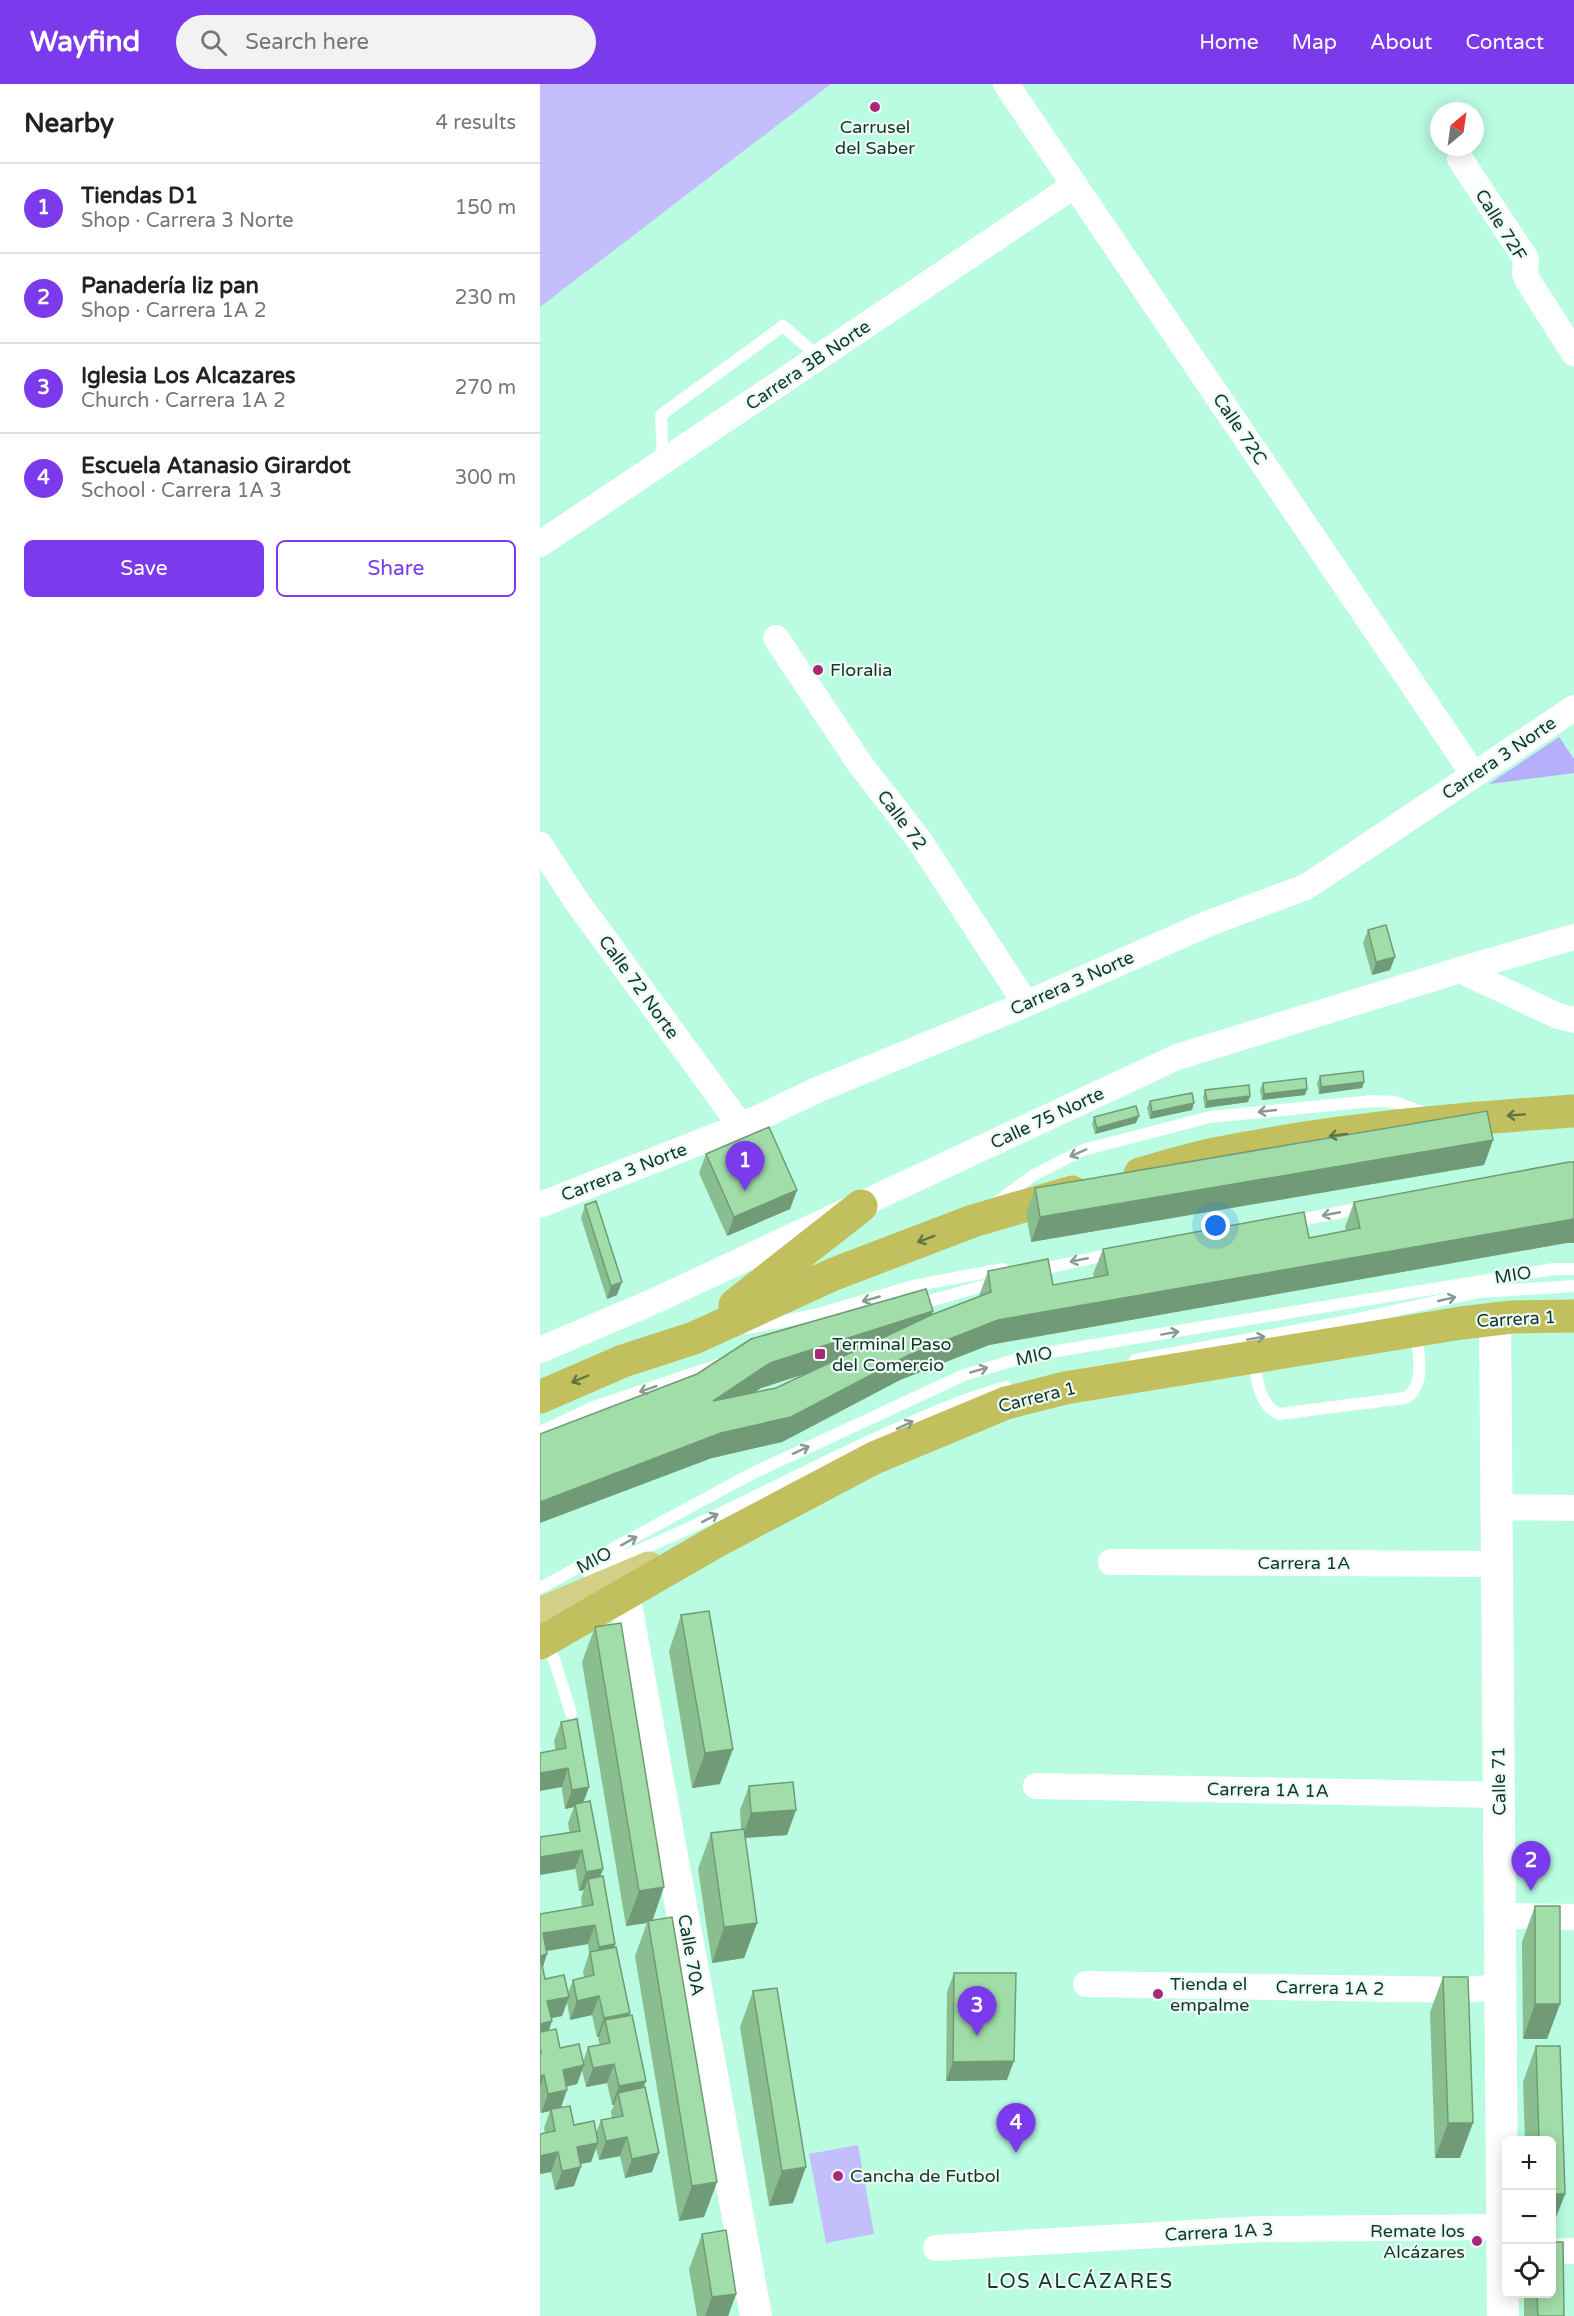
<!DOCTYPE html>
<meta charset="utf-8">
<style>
:root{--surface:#fff;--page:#f2f2f2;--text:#222;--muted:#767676;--line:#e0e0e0;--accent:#7c3aed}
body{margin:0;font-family:"Varela Round",sans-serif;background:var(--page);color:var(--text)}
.controls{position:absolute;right:18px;bottom:18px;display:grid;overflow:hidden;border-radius:9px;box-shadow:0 3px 15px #0003}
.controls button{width:54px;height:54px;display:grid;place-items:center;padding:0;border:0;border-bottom:2px solid var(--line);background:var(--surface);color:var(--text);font:30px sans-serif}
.compass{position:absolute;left:890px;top:18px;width:54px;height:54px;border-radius:50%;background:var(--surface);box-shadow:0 3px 15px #0003;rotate:29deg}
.you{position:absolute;left:676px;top:1142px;width:21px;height:21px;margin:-15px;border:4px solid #fff;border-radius:50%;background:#1a73e8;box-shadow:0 0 0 9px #1a73e833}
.badge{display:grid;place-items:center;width:39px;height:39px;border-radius:50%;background:var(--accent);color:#fff;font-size:20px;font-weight:700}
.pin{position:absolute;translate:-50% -50px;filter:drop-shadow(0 2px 3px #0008)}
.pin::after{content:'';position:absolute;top:32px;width:21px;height:18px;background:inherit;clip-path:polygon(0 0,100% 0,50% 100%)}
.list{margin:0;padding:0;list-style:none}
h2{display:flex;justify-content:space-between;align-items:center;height:78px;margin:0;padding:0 24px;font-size:26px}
h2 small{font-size:20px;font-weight:400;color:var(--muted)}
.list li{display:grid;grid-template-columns:39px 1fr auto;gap:18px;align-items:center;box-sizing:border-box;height:90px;padding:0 24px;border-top:2px solid var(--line)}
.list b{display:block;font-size:22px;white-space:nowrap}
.list p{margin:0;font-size:20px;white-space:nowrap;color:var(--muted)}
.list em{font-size:20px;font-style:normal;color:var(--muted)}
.actions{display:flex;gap:12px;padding:18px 24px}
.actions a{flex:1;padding:14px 0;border:2px solid var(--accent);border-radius:9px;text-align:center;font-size:21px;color:var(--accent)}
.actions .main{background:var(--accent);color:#fff}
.icon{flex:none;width:33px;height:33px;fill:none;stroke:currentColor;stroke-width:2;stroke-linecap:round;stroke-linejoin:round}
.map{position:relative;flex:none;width:1034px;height:2232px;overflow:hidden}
header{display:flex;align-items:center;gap:36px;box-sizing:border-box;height:84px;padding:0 30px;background:var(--accent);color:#fff}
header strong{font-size:28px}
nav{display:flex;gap:33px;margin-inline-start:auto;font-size:21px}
.search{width:420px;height:54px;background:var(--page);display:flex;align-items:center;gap:15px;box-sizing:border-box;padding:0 21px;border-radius:33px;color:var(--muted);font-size:22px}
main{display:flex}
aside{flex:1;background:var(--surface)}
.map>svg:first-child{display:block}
.green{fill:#c4bffc}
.forest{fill:#b6affb}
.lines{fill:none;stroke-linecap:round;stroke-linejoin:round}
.service{stroke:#fff;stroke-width:12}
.minor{stroke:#fff;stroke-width:26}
.tertiary{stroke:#fff;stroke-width:32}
.primary{stroke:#d1d086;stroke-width:33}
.trunk{stroke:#c2c05e;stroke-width:33}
.wall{fill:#8abe90;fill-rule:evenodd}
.shaded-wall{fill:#719b76}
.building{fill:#a1dda8;stroke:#719b76;stroke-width:1.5}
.oneway{stroke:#889a94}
.oneway2{stroke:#617441}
.poi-dot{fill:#a82877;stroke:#ecfcf5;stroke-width:2}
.labels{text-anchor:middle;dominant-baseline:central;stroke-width:4.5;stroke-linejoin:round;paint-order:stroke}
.poi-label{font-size:18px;fill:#12362a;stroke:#ecfcf5;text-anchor:start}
.street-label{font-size:18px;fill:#12362a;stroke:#ecfcf5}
.neighbourhood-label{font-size:20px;letter-spacing:1.5px;fill:#12362a;stroke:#ecfcf5}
</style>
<header>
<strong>Wayfind</strong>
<div class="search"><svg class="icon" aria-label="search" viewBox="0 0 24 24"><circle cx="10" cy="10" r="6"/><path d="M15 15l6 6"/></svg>Search here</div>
<nav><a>Home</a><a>Map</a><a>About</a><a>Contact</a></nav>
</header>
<main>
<aside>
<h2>Nearby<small>4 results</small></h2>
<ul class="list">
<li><span class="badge">1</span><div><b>Tiendas D1</b><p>Shop · Carrera 3 Norte</p></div><em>150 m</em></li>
<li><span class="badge">2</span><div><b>Panadería liz pan</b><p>Shop · Carrera 1A 2</p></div><em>230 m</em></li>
<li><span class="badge">3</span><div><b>Iglesia Los Alcazares</b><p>Church · Carrera 1A 2</p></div><em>270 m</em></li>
<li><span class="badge">4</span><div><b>Escuela Atanasio Girardot</b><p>School · Carrera 1A 3</p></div><em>300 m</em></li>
</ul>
<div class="actions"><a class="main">Save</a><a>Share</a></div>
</aside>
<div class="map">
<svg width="1034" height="2232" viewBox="0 0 1034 2232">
<rect width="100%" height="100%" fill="#b9fce1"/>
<!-- green -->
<path class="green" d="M0 0H291L0 223Z
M318 2061 334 2150 286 2159 269 2070Z"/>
<!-- forest -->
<path class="forest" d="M1019 653 1034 675V689L949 700Z"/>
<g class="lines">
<!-- service -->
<path class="service" d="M123 377 121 331 243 242 279 273
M456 1119 492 1092 543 1066 670 1033 833 1017 855 1018 884 1029
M750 1138 827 1123
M493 1187 576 1169
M375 1221 457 1198
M208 1244 275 1231 373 1202 463 1185
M713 1273C717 1293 718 1321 739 1330L865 1314C887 1302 878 1269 876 1248
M595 1276 808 1237 939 1208 1034 1202
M0 1348 54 1323 178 1281
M46 1487C140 1453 228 1405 319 1362 367 1340 415 1317 466 1303
M0 1504 213 1389 424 1291 492 1271 1014 1185H1034
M3 1558 14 1575 31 1629"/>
<!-- minor -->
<path class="minor" d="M466 0 934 691
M920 75 986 175 985 189 988 197 1034 269
M0 460 535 101
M236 554 320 680 379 756 486 920
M0 761 35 815 201 1042
M920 886 1018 932 1034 936
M0 1121 201 1042 277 1006 486 920 667 840 766 803 1034 624
M0 1266 110 1219 637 973 920 886 1034 853
M957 1423 1034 1424
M571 1478 958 1480
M496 1702 960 1711
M961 1832 1034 1833
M546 1900 923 1906 961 1903
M396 2164 720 2145 962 2143
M1011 2168 1034 2167"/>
<!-- tertiary -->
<path class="tertiary" d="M955 1235 963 2232
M84 1510 216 2232"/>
<!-- primary -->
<path class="primary" d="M0 1530 109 1484"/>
<!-- trunk -->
<path class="trunk" d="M600 1090C625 1083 650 1075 675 1070 793 1046 914 1035 1034 1027
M195 1221 321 1122
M0 1313 83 1277 154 1254 294 1190 433 1137 532 1108
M0 1559 177 1457 334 1374 466 1319 525 1304 921 1239 972 1233 1034 1232"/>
</g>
<!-- wall -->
<path class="wall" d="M828 846 850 886 832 891 823 859Z
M780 992 824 998 822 1004 779 1010 777 999Z
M723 999 765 1011 722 1016 720 1006Z
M665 1006 710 1012 708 1018 665 1024 663 1013Z
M610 1017 652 1026 610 1035 607 1024Z
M554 1033 596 1039 555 1050 552 1040Z
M953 1056 944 1081 491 1158 486 1129 495 1104Z
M166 1070 257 1106 250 1125 187 1152 159 1089Z
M814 1118 1026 1159 449 1261 360 1296 242 1358 172 1374 0 1350 392 1230 439 1212 448 1187 513 1201 554 1193 553 1190 563 1165 769 1154 806 1147 805 1143ZM268 1289 236 1304 214 1309 221 1304Z
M45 1121 77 1211 67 1215 41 1134Z
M141 1531 180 1700 152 1704 129 1567Z
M55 1543 112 1836 177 2098 164 2133 139 2137 95 1872 107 1839 86 1842 42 1578Z
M21 1638 49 1703 43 1718 63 1785 60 1793 75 1860 74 1864 90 1929 89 1931 106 1997 103 2004 112 2088 85 2094 80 2072 59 2076 56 2064 51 2078 40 2080 34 2102 15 2106 11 2088 0 2090V2050L5 2049 4 2044 10 2027 1 2029 0 2025V1830L42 1823 41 1814 44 1806 39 1807 28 1739 34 1723 25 1725 14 1657ZM48 1860 49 1869 43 1888 44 1893 33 1896 28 1909 5 1895 2 1884 7 1867ZM27 1918 30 1936 52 1931 57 1953H59L58 1955 60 1961 48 1963 43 1978 20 1964 9 1946 11 1934 22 1932ZM42 1986 46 2003 67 1999 72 2021H74L71 2028 72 2034 61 2036 56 2049 34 2041 21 2024 26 2003 37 2000Z
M209 1702 256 1726 247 1751 205 1754 217 1839 204 1874 172 1879 158 1785 171 1749 201 1745 200 1726Z
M995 1822 1020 1920 1007 1955H983L982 1858Z
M414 1889 467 1996 406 1997 407 1908Z
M903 1893 920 2074H895L890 1928Z
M213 1907 253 2119 229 2122 200 1943Z
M996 1962 1025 2110 1012 2145 1011 2056H985L983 1998Z
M162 2150 196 2210 188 2232H157L149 2185Z
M984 2210H1011L1024 2232H984Z"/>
<!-- shaded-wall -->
<path class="shaded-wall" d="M855 873 850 886 832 891 836 878Z
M824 998 822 1004 779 1010 781 1003Z
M767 1005 765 1011 722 1016 724 1010Z
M710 1012 708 1018 665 1024 667 1017Z
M654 1019 652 1026 610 1035 612 1028Z
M599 1032 596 1039 555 1050 557 1044Z
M953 1056 944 1081 491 1158 500 1133Z
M257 1106 250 1125 187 1152 194 1133Z
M1034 1135V1159H1026L449 1261 360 1296 242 1358 172 1374 0 1439V1418L458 1236Z
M82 1198 77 1211 67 1215 71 1202Z
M393 1227 384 1251 221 1304 164 1342 173 1317 230 1279Z
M193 1665 180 1700 152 1704 165 1669Z
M28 1684 22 1703 0 1707V1689Z
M49 1703 42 1722 35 1720 34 1723 25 1725 32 1706Z
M256 1726 247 1751 202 1754 211 1729Z
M42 1766 35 1785 0 1791V1773Z
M63 1785 56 1804 48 1795 44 1806 39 1807 46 1788Z
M124 1803 112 1838 108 1837 107 1839 86 1842 99 1807Z
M217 1839 204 1874 172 1879 184 1843Z
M55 1841 48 1860 0 1868 3 1849Z
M75 1860 68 1879 52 1882 59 1863Z
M7 1870 1 1889 0 1890V1872Z
M59 1912 52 1931 30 1936 37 1917Z
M29 1913 22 1932 1 1936 7 1917Z
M995 1920H1020L1007 1955H983Z
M90 1929 83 1948 65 1936 59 1953H57L64 1934Z
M12 1937 5 1957 0 1958V1940Z
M474 1977 467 1996 406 1997 413 1978Z
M74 1980 67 1999 46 2003 53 1984Z
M44 1981 37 2000 16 2005 23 1986Z
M4 1991 0 2003V1992Z
M106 1997 99 2016 78 2009 74 2021H72L79 2002Z
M27 2006 20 2026 11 2025 10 2027 1 2029 8 2010Z
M908 2039H933L920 2074H895Z
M87 2053 80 2072 59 2076 66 2057Z
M58 2059 51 2078 30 2082 37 2063Z
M18 2068 11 2088 0 2090V2072Z
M119 2069 112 2088 85 2094 92 2075Z
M41 2083 34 2102 15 2106 22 2087Z
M266 2083 253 2119 229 2122 242 2087Z
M177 2098 164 2133 139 2137 152 2102Z
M1011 2110H1025L1011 2145Z
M196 2210 188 2232H165L172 2213Z"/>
<!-- building -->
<path class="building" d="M846 841 855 873 836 878 828 846Z
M823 987 824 998 781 1003 780 992Z
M766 994 767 1005 724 1010 723 999Z
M709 1001 710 1012 667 1017 665 1006Z
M652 1009 654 1019 612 1028 610 1017Z
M596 1022 599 1032 557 1044 554 1033Z
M947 1027 953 1056 500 1133 495 1104Z
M229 1043 257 1106 194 1133 166 1070Z
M1029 1078H1034V1135L458 1236 369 1271 251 1333 181 1349 0 1418V1350L157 1290 211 1255 386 1205 393 1227 230 1279 173 1317 236 1304 391 1231 451 1208 448 1187 508 1175 513 1201 568 1191 563 1165 764 1128 769 1154 820 1144 814 1118Z
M56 1117 82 1198 71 1202 45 1121Z
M169 1527 193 1665 165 1669 141 1531Z
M81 1539 124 1803 99 1807 55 1543Z
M37 1635 49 1703 32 1706 28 1684 0 1689V1669L26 1664 21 1638Z
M253 1698 256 1726 211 1729 209 1702Z
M50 1717 63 1785 46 1788 42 1766 0 1773V1753L40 1747 35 1720Z
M204 1745 217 1839 184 1843 171 1749Z
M63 1792 75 1860 59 1863 55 1841 3 1849 7 1870 0 1872V1830L53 1821 48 1795Z
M995 1822H1020V1920H995Z
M132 1833 177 2098 152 2102 108 1837Z
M76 1863 90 1929 64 1934 59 1912 37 1917 33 1896 54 1891 50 1868Z
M0 1876H1L5 1895 24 1891 29 1913 7 1917 12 1937 0 1940Z
M414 1889H476L474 1977 413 1978Z
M903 1893H928L933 2039H908Z
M237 1904 266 2083 242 2087 213 1907Z
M92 1931 106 1997 79 2002 74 1980 53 1984 48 1963 70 1959 65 1936Z
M16 1945 20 1964 39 1960 44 1981 23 1986 27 2006 8 2010 4 1991 0 1992V1970L1 1969 0 1963V1948Z
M996 1962H1020L1025 2110H1011V2056H999Z
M105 2003 119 2069 92 2075 87 2053 66 2057 61 2036 83 2032 78 2009Z
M30 2022 34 2041 54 2037 58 2059 37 2063 41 2083 22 2087 18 2068 0 2072V2050L15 2047 11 2025Z
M186 2146 196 2210 172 2213 162 2150Z
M1011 2158H1023L1024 2232H998L997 2210H1011Z"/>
<!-- one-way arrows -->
<defs><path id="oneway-shaft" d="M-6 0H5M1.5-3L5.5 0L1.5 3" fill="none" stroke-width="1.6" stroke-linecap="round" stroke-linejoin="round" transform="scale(1.5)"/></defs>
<g class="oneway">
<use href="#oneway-shaft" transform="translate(727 1027) rotate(174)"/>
<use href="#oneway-shaft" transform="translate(538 1069) rotate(156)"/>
<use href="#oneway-shaft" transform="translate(791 1130) rotate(169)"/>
<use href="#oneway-shaft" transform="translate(539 1176) rotate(169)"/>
<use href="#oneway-shaft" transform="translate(331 1215) rotate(164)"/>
<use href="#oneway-shaft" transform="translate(907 1215) rotate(-13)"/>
<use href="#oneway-shaft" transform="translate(630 1249) rotate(-10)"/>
<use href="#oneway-shaft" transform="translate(716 1254) rotate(-10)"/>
<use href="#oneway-shaft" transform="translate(439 1286) rotate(-16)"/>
<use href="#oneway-shaft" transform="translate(108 1305) rotate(161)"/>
<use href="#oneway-shaft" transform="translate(365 1341) rotate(-25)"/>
<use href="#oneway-shaft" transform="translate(261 1366) rotate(-25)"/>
<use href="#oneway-shaft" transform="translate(170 1434) rotate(-27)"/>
<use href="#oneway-shaft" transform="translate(89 1457) rotate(-29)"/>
</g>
<g class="oneway2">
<use href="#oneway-shaft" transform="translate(976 1031) rotate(176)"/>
<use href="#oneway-shaft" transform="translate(798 1051) rotate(173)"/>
<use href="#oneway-shaft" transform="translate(386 1155) rotate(159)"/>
<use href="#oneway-shaft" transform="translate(40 1295) rotate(157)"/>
</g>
<!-- markers -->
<g class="poi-dot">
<circle cx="335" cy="23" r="6"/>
<circle cx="278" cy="586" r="6"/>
<rect x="274" y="1264" width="12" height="12" rx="3"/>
<circle cx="618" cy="1910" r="6"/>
<circle cx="298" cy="2092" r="6"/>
<circle cx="937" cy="2157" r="6"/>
</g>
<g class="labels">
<!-- poi labels -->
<g class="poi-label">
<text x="335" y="43" text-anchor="middle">Carrusel<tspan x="335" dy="21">del Saber</tspan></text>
<text x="290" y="586">Floralia</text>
<text x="292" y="1260">Terminal Paso<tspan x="292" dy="21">del Comercio</tspan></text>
<text x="630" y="1900">Tienda el<tspan x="630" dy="21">empalme</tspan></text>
<text x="310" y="2092">Cancha de Futbol</text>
<text x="925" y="2147" text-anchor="end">Remate los<tspan x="925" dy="21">Alcázares</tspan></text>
</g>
<!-- street labels -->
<g class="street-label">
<text transform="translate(961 141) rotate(58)">Calle 72F</text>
<text transform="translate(268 281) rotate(-34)">Carrera 3B Norte</text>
<text transform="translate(700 345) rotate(56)">Calle 72C</text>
<text transform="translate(959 674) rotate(-34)">Carrera 3 Norte</text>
<text transform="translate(362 736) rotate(53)">Calle 72</text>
<text transform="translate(532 899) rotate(-24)">Carrera 3 Norte</text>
<text transform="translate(99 903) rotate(54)">Calle 72 Norte</text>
<text transform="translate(507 1034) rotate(-25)">Calle 75 Norte</text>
<text transform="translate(84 1088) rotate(-21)">Carrera 3 Norte</text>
<text transform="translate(973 1191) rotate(-9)">MIO</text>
<text transform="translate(976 1235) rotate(-3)">Carrera 1</text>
<text transform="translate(494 1272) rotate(-12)">MIO</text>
<text transform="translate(497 1313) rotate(-14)">Carrera 1</text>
<text transform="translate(54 1476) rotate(-28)">MIO</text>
<text x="764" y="1479">Carrera 1A</text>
<text transform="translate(959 1697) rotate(-91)">Calle 71</text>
<text transform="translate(728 1706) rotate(1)">Carrera 1A 1A</text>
<text transform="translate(151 1871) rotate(80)">Calle 70A</text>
<text transform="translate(790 1904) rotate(1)">Carrera 1A 2</text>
<text transform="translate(679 2148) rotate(-3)">Carrera 1A 3</text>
</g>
<!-- neighbourhood labels -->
<g class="neighbourhood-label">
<text x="540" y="2198">LOS ALCÁZARES</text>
</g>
</g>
</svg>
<div class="controls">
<button>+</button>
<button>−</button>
<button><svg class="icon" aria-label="locate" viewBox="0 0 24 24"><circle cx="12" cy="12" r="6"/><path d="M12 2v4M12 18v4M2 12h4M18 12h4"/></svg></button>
</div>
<svg class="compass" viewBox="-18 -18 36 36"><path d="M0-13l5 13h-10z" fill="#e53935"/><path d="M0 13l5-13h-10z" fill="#767676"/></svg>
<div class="you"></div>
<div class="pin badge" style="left:205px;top:1107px">1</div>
<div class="pin badge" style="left:991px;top:1807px">2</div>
<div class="pin badge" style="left:437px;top:1952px">3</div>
<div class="pin badge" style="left:476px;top:2069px">4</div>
</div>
</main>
